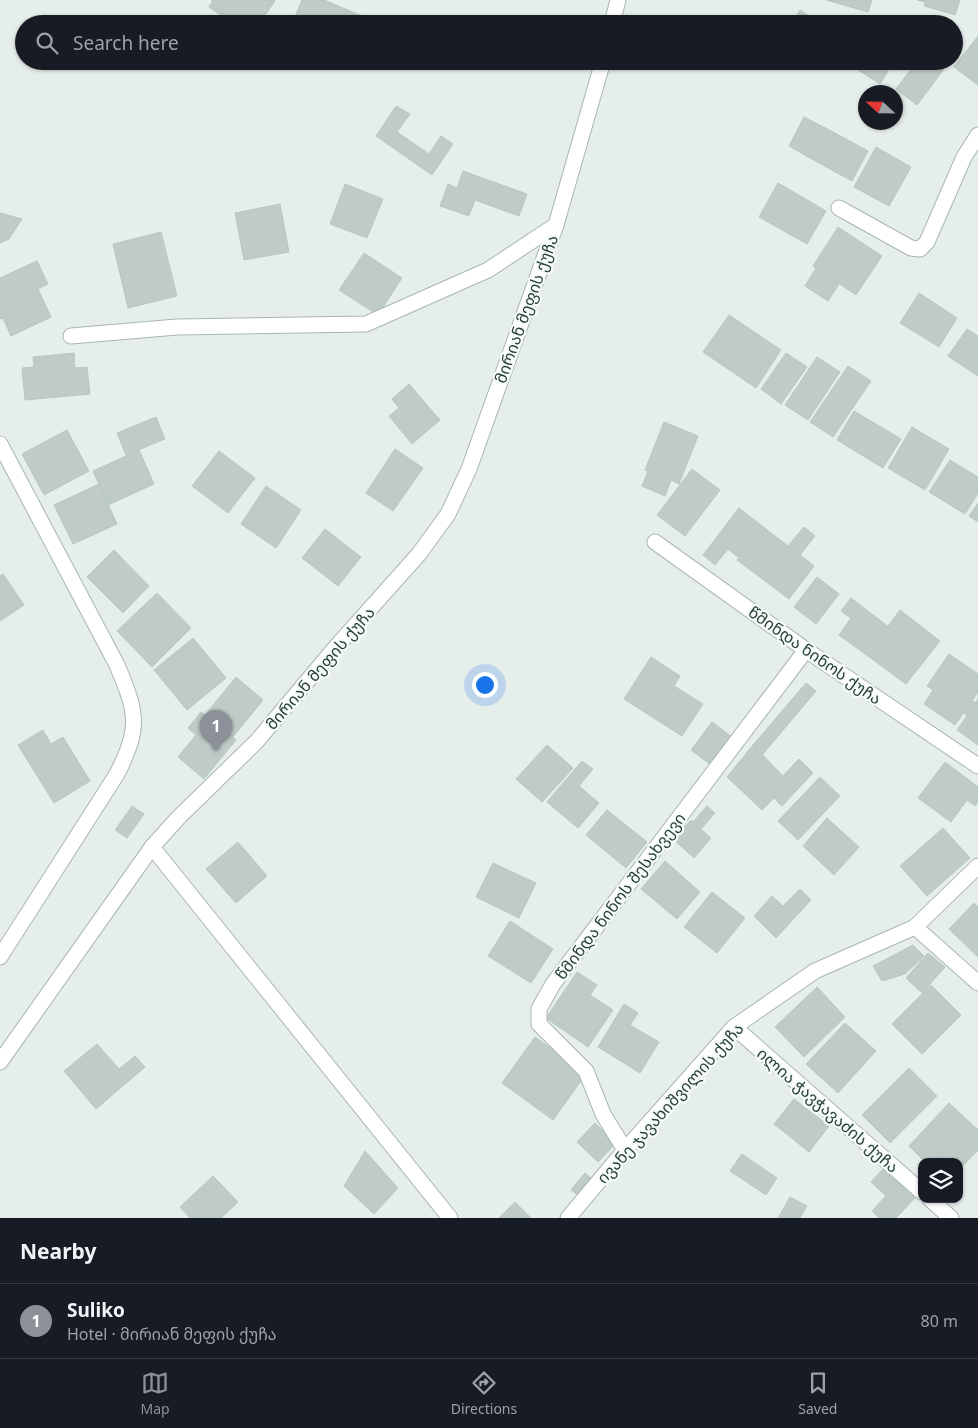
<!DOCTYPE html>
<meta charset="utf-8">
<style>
:root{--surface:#171b24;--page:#242831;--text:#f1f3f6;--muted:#9ea1a6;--line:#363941;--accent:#8c9099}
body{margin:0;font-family:"Noto Sans","Noto Sans Georgian",sans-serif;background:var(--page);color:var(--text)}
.controls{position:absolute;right:15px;bottom:15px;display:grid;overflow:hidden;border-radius:10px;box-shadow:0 1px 4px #0004}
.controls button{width:45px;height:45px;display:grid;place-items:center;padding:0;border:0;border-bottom:1px solid var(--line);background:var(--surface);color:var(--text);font:25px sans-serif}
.compass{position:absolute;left:858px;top:85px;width:45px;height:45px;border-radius:50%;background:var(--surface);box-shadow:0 1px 4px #0004;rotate:292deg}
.you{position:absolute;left:484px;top:684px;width:18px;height:18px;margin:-12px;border:4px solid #fff;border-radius:50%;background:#1a73e8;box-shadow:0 0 0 8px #1a73e833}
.badge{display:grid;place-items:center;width:32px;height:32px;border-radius:50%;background:var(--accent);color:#fff;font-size:16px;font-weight:700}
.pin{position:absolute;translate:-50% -41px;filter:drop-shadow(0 1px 2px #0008)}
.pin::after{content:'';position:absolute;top:26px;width:18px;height:15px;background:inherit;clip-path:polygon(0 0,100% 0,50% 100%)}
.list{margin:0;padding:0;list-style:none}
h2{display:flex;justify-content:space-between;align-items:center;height:65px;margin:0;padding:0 20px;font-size:21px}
h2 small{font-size:16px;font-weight:400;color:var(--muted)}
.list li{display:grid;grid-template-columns:32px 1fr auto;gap:15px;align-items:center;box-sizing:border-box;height:75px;padding:0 20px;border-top:1px solid var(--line)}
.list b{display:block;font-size:19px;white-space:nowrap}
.list p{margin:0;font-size:16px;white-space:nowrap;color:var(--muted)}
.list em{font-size:16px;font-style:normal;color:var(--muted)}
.icon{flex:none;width:28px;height:28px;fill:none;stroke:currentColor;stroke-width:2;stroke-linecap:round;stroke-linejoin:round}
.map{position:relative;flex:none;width:978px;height:1218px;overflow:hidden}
.search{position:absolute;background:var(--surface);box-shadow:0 1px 4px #0004;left:15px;right:15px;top:15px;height:55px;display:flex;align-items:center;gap:12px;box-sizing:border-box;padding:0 18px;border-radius:28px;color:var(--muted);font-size:19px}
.sheet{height:140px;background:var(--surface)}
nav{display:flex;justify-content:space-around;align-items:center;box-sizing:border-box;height:70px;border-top:1px solid var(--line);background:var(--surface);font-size:14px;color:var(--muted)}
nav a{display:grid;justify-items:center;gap:2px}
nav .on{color:var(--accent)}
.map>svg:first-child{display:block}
.building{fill:#becbc7;stroke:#b8c7c3}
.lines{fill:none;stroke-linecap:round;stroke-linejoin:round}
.minor-casing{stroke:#a8b6b3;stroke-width:17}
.tertiary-casing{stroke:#a8b6b3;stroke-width:17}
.minor{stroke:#fff;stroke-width:15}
.tertiary{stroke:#fff;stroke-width:15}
.labels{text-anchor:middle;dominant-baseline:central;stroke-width:4.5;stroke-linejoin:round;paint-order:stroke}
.street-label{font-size:16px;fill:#253f3b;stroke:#f6faf9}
</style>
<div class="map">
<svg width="978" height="1218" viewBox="0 0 978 1218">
<rect width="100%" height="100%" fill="#e6eeeb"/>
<!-- building -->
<path class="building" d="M211 0H274L275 1 259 24H250L244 19 241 24H233L209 7 213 1Z
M302 0H324L362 16 359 24H292Z
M826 0H872L868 12Z
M917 0H960L955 15 924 6 925 2Z
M800 10 820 24H791Z
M978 36V85L954 67Z
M855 61H894L880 84 852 66Z
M917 61H934L944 69 917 105 896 89Z
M396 106 410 114 397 132 429 154 441 136 453 144 432 175 376 136Z
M804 117 835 133 819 163 789 146Z
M835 133 868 151 852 181 819 163Z
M876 147 911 167 889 206 854 187Z
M463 171 527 194 519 216 475 200 469 216 440 206 448 184 457 188Z
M778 183 826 211 807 244 759 217Z
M345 184 383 199 367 238 330 224Z
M280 204 289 252 244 260 235 213Z
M0 213 22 219 9 239 0 243Z
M838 227 882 256 856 295 813 266Z
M161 232 177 296 128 308 113 244Z
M364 253 402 278 378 315 339 290Z
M37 261 48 284 38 289 51 317 11 336 3 318 0 319V278Z
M816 268 839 284 828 301 805 286Z
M919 293 957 318 939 347 900 323Z
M729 315 781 350 756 388 703 352Z
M967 329 978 336V376L948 356Z
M74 353 75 368 87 367 90 394 25 400 22 368 34 367 33 357Z
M786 353 807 367 781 404 761 389Z
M817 357 840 372 808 420 785 405Z
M848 366 871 381 833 437 810 422Z
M409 384 440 420 412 444 389 416 399 408 392 399Z
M854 411 901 439 883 468 837 440Z
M156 417 165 439 126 455 117 433Z
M664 422 698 436 679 484 671 480 665 496 642 486 648 471 645 470Z
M912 427 949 449 925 490 888 468Z
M67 430 89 471 44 495 22 454Z
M395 449 423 468 393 511 366 493Z
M139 450 154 484 108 505 93 471Z
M219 451 255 478 228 513 192 486Z
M950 460 978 477V493L965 514 929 492Z
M692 469 720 490 685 536 657 515Z
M99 484 117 524 73 544 54 505Z
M266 486 301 510 276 548 241 524Z
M978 503V522L969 516Z
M739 508 762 526 738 557 728 549 715 565 703 555Z
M762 526 788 546 804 527 815 536 800 555 814 566 789 599 737 560Z
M325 529 361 557 338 586 302 558Z
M114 550 149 586 123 613 87 577Z
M3 574 24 605 0 621V576Z
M817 577 839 594 816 624 794 607Z
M157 593 191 628 152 667 117 631Z
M851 598 894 631 872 659 839 635 851 618 841 611Z
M900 610 940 641 906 684 872 659 894 631 888 626Z
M193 638 226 678 187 710 154 670Z
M949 654 978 674V692L955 725 924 704 933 690 927 686Z
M651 657 680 676 674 686 703 704 682 736 624 699Z
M236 677 263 700 233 737 205 715Z
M806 683 816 691 763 754 753 745Z
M978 699V745L957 730 967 716 964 713 973 701 975 703Z
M201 712 236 740 204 779 178 757 196 735 188 728Z
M712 722 732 737 711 765 691 750Z
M43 730 51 744 63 737 90 781 54 803 18 745Z
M547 745 573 768 542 802 516 779Z
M753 745 783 776 777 782 783 789 762 810 727 777Z
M799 759 813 773 782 806 774 798 783 789 777 782Z
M582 761 593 769 579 786 599 803 578 828 547 802Z
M945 762 978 787V802L975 806 967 800 951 822 918 798Z
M820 777 840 796 798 840 778 821Z
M132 806 144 814 127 838 115 830Z
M707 806 715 813 701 829 693 822Z
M607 810 647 842 626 868 586 835Z
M827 818 859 847 834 875 803 846Z
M691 820 711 838 694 858 673 839Z
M943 828 970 858 927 896 900 866Z
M238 842 267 876 236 903 206 869Z
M665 861 700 892 677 919 641 889Z
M493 863 536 883 519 918 476 897Z
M800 889 811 900 776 938 754 916 772 896 783 906Z
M712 892 745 918 717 953 684 927Z
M974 903 978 907V957L949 929Z
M510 921 553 949 531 983 488 956Z
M913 945 924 956 905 974 882 981 873 966Z
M928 953 945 967 922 993 906 978Z
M577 972 597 985 590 995 613 1010 588 1047 546 1018Z
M931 985 961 1015 922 1054 892 1024Z
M817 987 845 1017 804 1057 775 1027Z
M624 1004 638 1013 630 1025 659 1042 640 1073 598 1047Z
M845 1023 876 1051 838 1093 806 1064Z
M535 1037 586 1074 553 1120 502 1083Z
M97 1044 119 1069 135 1056 145 1067 96 1109 64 1071Z
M909 1068 937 1096 890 1143 862 1115Z
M794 1099 829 1126 809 1152 774 1124Z
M949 1103 978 1130V1150L959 1170V1162H925L909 1146Z
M595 1123 616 1143 598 1162 577 1142Z
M365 1151 398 1188 374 1214 344 1186Z
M742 1154 777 1178 766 1195 730 1171Z
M884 1168 915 1198 896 1218H879L872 1211 886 1196 871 1182Z
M585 1173 592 1179 578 1195 571 1190Z
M213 1176 238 1202 221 1218H190L180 1207Z
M790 1197 807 1206 800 1218H778Z
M515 1202 531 1218H499Z"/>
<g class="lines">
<defs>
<path id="minor" d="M839 208 911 248 920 249 927 242 964 157 978 135
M71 336 177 327 366 324 488 270 556 225
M0 444 117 665C137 713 141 726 117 774L0 957
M655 542 806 650 978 766
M915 927 978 983
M734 1027 922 1192
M0 1062 152 847
M625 1150 603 1114 586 1071 539 1024V1009L553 984 806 650
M930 1199 951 1218
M568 1218 625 1150 734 1027 815 971 915 927 978 866"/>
<path id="tertiary" d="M612 24 618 0
M450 1218 152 847 178 818 257 741 335 648 419 554 448 514 469 469 556 225 603 61"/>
</defs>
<!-- minor casing -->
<use href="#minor" class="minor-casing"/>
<!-- tertiary casing -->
<use href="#tertiary" class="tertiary-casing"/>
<!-- minor -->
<use href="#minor" class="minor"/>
<!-- tertiary -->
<use href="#tertiary" class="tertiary"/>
</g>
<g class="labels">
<!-- street labels -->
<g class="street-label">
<text transform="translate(526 309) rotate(-70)">მირიან მეფის ქუჩა</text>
<text transform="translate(815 655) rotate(35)">წმინდა ნინოს ქუჩა</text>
<text transform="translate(320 668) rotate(-49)">მირიან მეფის ქუჩა</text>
<text transform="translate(620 896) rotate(-53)">წმინდა ნინოს შესახვევი</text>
<text transform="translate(670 1103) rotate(-48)">ივანე ჯავახიშვილის ქუჩა</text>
<text transform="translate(828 1110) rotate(41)">ილია ჭავჭავაძის ქუჩა</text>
</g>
</g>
</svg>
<div class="controls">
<button><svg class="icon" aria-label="layers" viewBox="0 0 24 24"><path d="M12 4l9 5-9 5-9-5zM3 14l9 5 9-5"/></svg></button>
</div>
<svg class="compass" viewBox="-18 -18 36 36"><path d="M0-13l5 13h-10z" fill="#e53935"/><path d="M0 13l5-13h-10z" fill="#9ea1a6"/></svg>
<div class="you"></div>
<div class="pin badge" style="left:216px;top:751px">1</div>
<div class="search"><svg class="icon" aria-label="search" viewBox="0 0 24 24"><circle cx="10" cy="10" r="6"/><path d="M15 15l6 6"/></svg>Search here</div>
</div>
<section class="sheet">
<h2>Nearby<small></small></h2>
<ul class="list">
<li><span class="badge">1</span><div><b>Suliko</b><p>Hotel · მირიან მეფის ქუჩა</p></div><em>80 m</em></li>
</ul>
</section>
<nav>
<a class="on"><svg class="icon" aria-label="map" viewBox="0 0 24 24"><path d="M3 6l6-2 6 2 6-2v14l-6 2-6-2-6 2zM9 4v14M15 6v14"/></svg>Map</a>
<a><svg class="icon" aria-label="directions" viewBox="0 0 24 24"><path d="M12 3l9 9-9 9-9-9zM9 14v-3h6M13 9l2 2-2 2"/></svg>Directions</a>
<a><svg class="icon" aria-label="saved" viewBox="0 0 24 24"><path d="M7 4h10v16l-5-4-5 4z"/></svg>Saved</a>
</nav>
